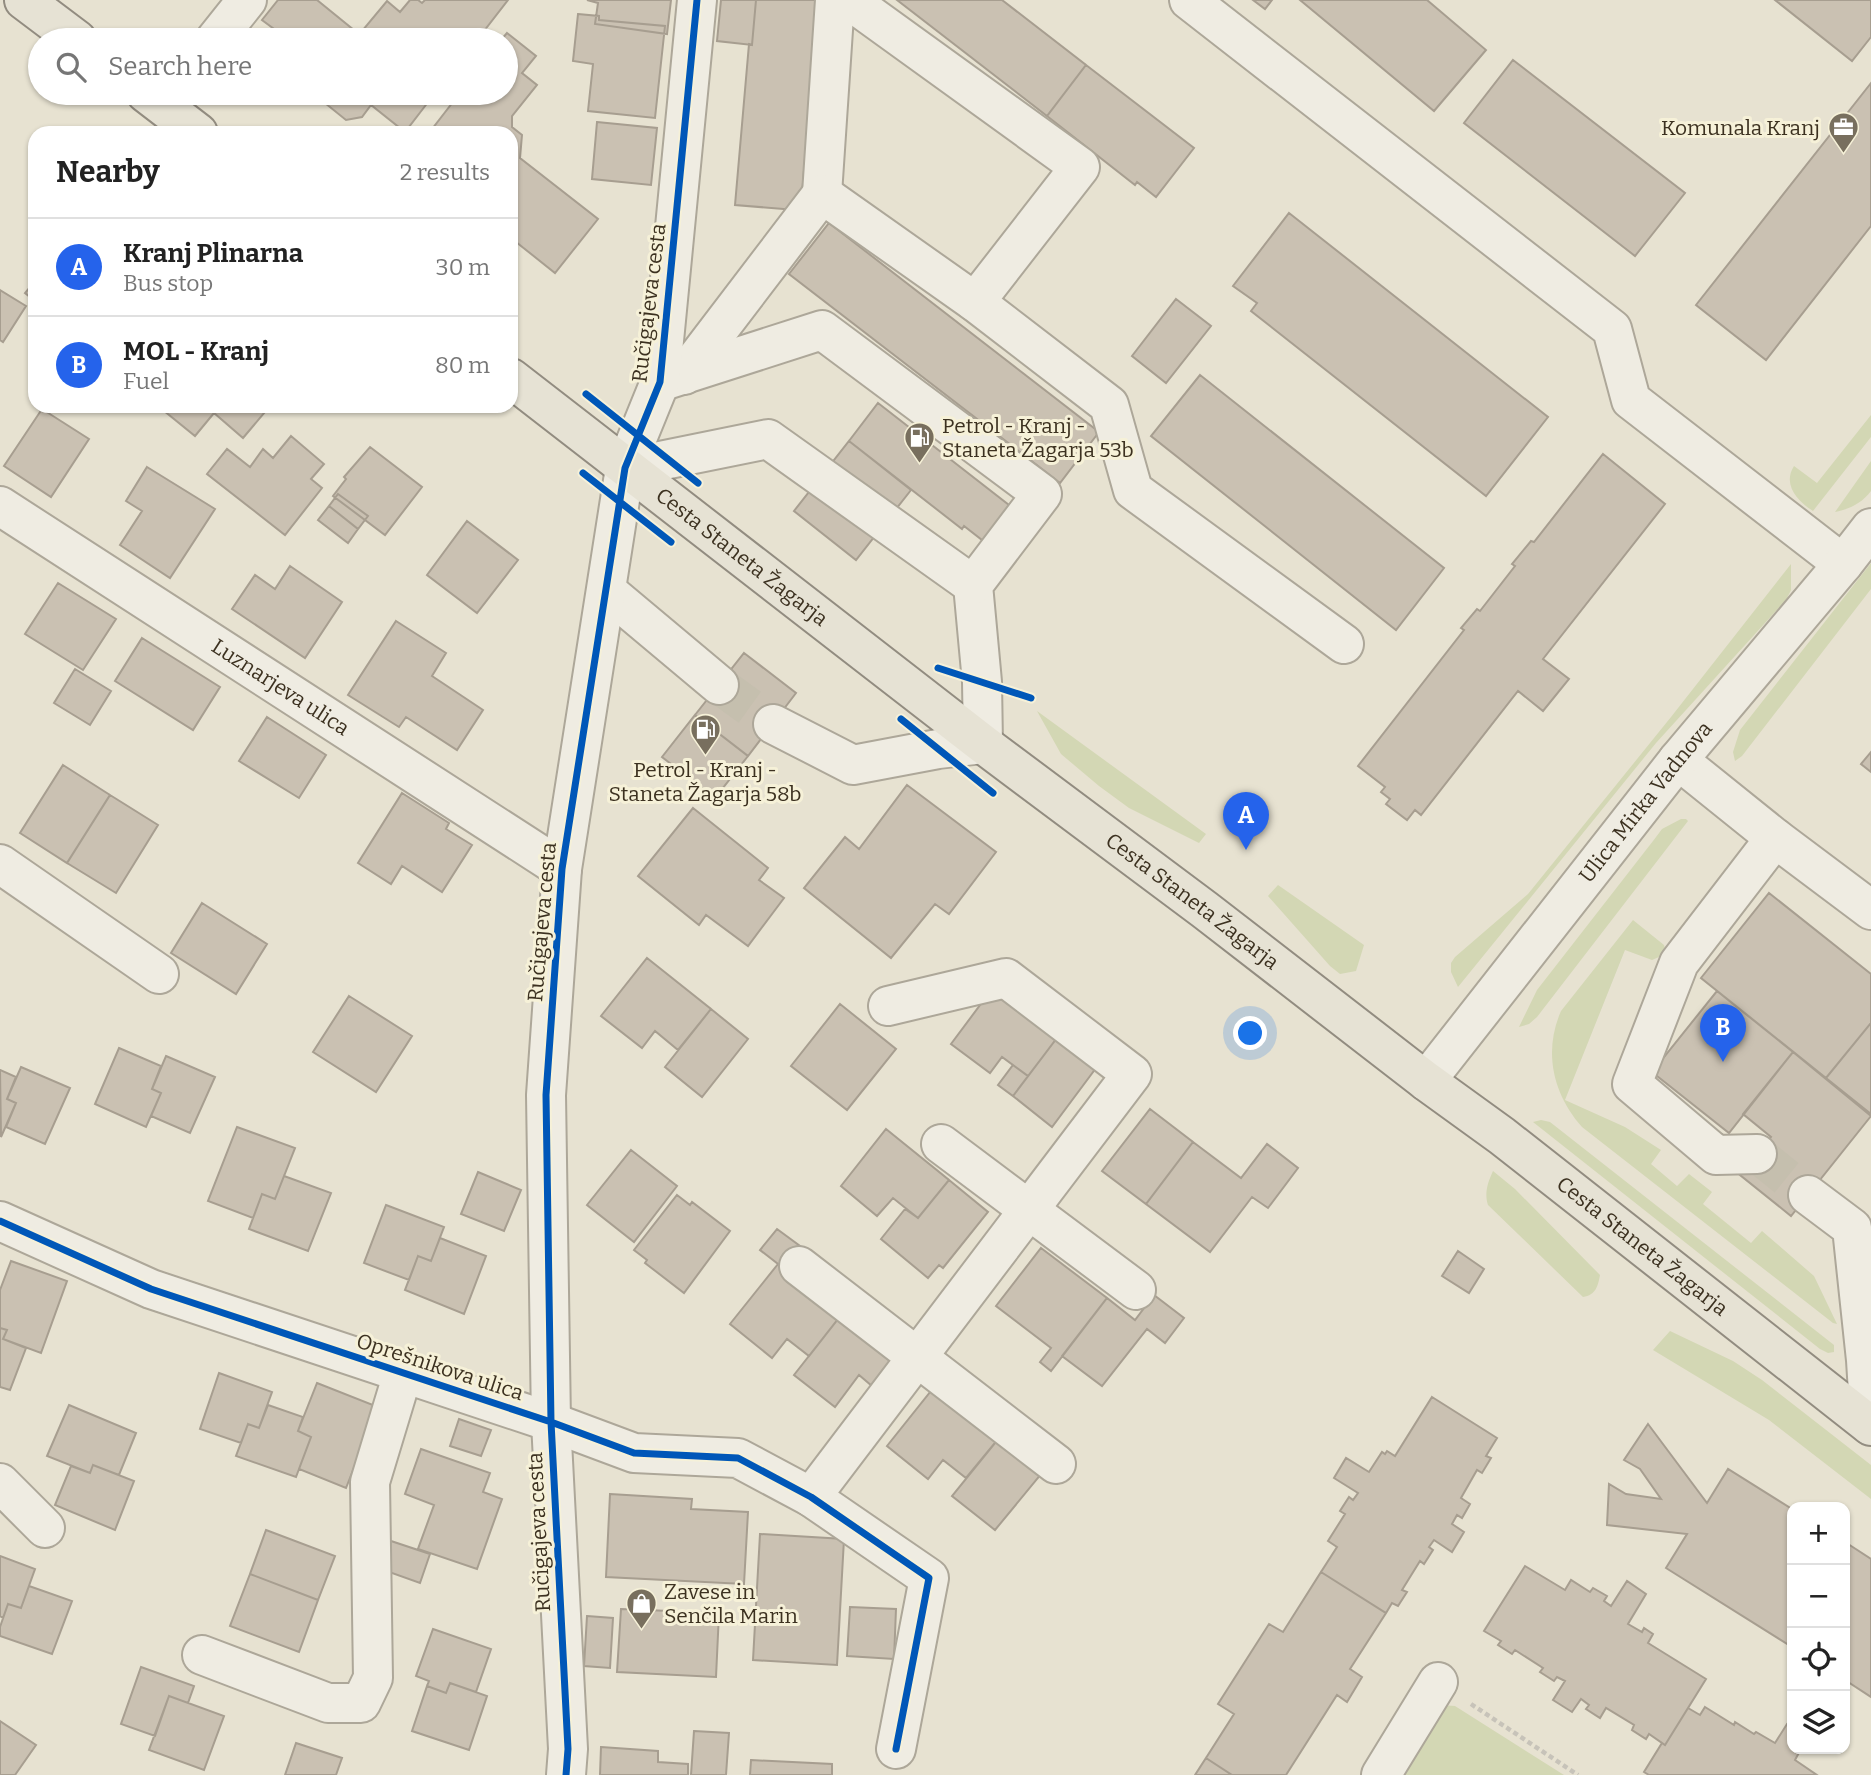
<!DOCTYPE html>
<meta charset="utf-8">
<style>
:root{--surface:#fff;--page:#f2f2f2;--text:#222;--muted:#767676;--line:#e0e0e0;--accent:#2563eb}
body{margin:0;font-family:Bitter,serif;background:var(--page);color:var(--text)}
.controls{position:absolute;right:21px;bottom:21px;display:grid;overflow:hidden;border-radius:14px;box-shadow:0 2px 5px #0004}
.controls button{width:63px;height:63px;display:grid;place-items:center;padding:0;border:0;border-bottom:2px solid var(--line);background:var(--surface);color:var(--text);font:35px sans-serif}
.you{position:absolute;left:1251px;top:1034px;width:24px;height:24px;margin:-18px;border:5px solid #fff;border-radius:50%;background:#1a73e8;box-shadow:0 0 0 10px #1a73e833}
.badge{display:grid;place-items:center;width:46px;height:46px;border-radius:50%;background:var(--accent);color:#fff;font-size:23px;font-weight:700}
.pin{position:absolute;translate:-50% -58px;filter:drop-shadow(0 2px 4px #0008)}
.pin::after{content:'';position:absolute;top:37px;width:24px;height:21px;background:inherit;clip-path:polygon(0 0,100% 0,50% 100%)}
.list{margin:0;padding:0;list-style:none}
h2{display:flex;justify-content:space-between;align-items:center;height:91px;margin:0;padding:0 28px;font-size:30px}
h2 small{font-size:23px;font-weight:400;color:var(--muted)}
.list li{display:grid;grid-template-columns:46px 1fr auto;gap:21px;align-items:center;box-sizing:border-box;height:98px;padding:0 28px;border-top:2px solid var(--line)}
.list b{display:block;font-size:26px;white-space:nowrap}
.list p{margin:0;font-size:23px;white-space:nowrap;color:var(--muted)}
.list em{font-size:23px;font-style:normal;color:var(--muted)}
.icon{flex:none;width:38px;height:38px;fill:none;stroke:currentColor;stroke-width:2;stroke-linecap:round;stroke-linejoin:round}
.map{position:relative;flex:none;width:1871px;height:1775px;overflow:hidden}
.search{position:absolute;background:var(--surface);box-shadow:0 2px 5px #0004;left:28px;top:28px;width:490px;height:77px;display:flex;align-items:center;gap:18px;box-sizing:border-box;padding:0 24px;border-radius:38px;color:var(--muted);font-size:26px}
.panel{position:absolute;background:var(--surface);box-shadow:0 2px 5px #0004;left:28px;top:126px;width:490px;height:287px;border-radius:21px}
.map>svg:first-child{display:block}
.green{fill:#d3d7b4}
.building{fill:#cac1b2;stroke:#a79e90;stroke-width:2}
.lines{fill:none;stroke-linecap:round;stroke-linejoin:round}
.minor-tunnel{stroke:#c5bfae;stroke-width:38;stroke-dasharray:38 19;stroke-linecap:butt}
.minor-casing{stroke:#ada799;stroke-width:42}
.major-casing{stroke:#928c80;stroke-width:42}
.path{stroke:#c7c3b9;stroke-width:4.5;stroke-dasharray:5 3.5;stroke-linecap:butt}
.minor{stroke:#efece2;stroke-width:38}
.major{stroke:#e6e2d4;stroke-width:38}
.cycleway-casing{stroke:#f6f1d8;stroke-width:11}
.cycleway{stroke:#0057b8;stroke-width:7}
.labels{text-anchor:middle;dominant-baseline:central;stroke-width:6;stroke-linejoin:round;paint-order:stroke}
.poi-label{font-size:21px;fill:#3c3120;stroke:#f6f1d8;text-anchor:start}
.street-label{font-size:21px;fill:#3c3120;stroke:#f6f1d8}
</style>
<div class="map">
<svg width="1871" height="1775" viewBox="0 0 1871 1775">
<rect width="100%" height="100%" fill="#e7e2d1"/>
<!-- green -->
<path class="green" d="M1871 415V437L1813 511C1798 501 1782 485 1794 466L1817 483Z
M1871 461V491C1862 503 1850 509 1835 512Z
M1871 563V589L1742 756 1735 761 1733 752 1740 730Z
M1791 564V590L1786 600 1656 743 1458 987 1451 972V963L1455 957 1528 894 1671 717Z
M1037 711 1206 834 1199 843 1129 808 1099 786 1061 754Z
M1681 819H1686L1688 821 1537 1017 1529 1024 1519 1027 1537 990 1653 841 1662 829Z
M1278 885 1364 945 1356 971 1340 974 1330 966 1268 896Z
M1633 920 1664 945 1665 949 1659 957 1652 960 1625 950 1565 1100 1625 1127 1661 1150 1651 1164 1677 1186 1689 1174 1712 1192 1703 1204 1751 1243 1762 1231 1814 1276 1837 1324 1833 1323 1582 1127C1553 1094 1543 1052 1561 1011Z
M1541 1120 1550 1122 1834 1345V1352L1828 1353 1820 1349 1533 1122Z
M1493 1171 1515 1189 1600 1275C1598 1286 1596 1295 1583 1297L1488 1205C1484 1193 1488 1182 1493 1171Z
M1670 1331 1733 1361 1762 1380 1871 1465V1499L1769 1420 1653 1350Z
M1441 1705 1455 1706 1564 1775H1391Z"/>
<!-- building -->
<path class="building" d="M278 0H317L360 35 357 37 361 40H289L262 20Z
M410 0H418L422 3 425 0H508L477 40H361L357 37 387 1 400 12Z
M587 0H671L667 34 595 24 598 3Z
M721 0H756L752 45 717 41Z
M756 0H818L801 207 796 210 735 205 749 44 752 45Z
M897 0H1002L1086 65 1047 116Z
M1253 0H1272L1265 9Z
M1300 0H1427L1486 50 1434 111Z
M1775 0H1871V37L1852 61Z
M578 14 599 16V20L665 26 655 118 588 111 593 64 573 61Z
M507 33 536 56 522 73 537 85 512 116V127L522 135 520 158 598 219 555 273 511 238V133H429L460 93H506V40H501Z
M1513 60 1685 193 1635 256 1464 123Z
M1086 65 1194 148 1156 197 1137 182 1135 185 1047 116Z
M1871 83V226L1766 360 1696 305Z
M319 93H427L432 97 405 132 371 105 362 117 346 120 320 99Z
M597 122 657 128 651 185 592 179Z
M1289 213 1548 417 1486 496 1251 311 1257 303 1233 286Z
M829 223 1099 432 1060 483 789 274Z
M35 281V301L25 293Z
M0 290 26 306 3 342 0 340Z
M1176 299 1211 326 1166 383 1132 356Z
M1200 375 1444 568 1396 630 1151 436Z
M878 403 1018 512 991 547 964 526 962 529 849 441Z
M158 406H270L243 438 214 413 195 436Z
M42 409 89 439 51 497 4 466Z
M291 436 324 464 311 479 322 488 285 535 207 474 227 449 250 467 263 449 273 458Z
M849 441 911 490 856 560 794 511Z
M370 447 422 487 385 535 333 496 346 479 344 477Z
M1603 454 1665 504 1543 659 1569 679 1543 711 1518 691 1421 815 1415 810 1407 820 1386 804 1390 799 1381 792 1385 787 1358 766 1464 630 1461 628 1477 609 1480 611 1515 566 1512 564 1531 541 1534 542Z
M147 467 215 509 170 578 120 545 142 511 126 501Z
M338 494 368 516 358 529 329 506Z
M329 506 358 529 348 543 318 520Z
M467 521 518 560 477 613 427 575Z
M290 566 342 602 305 658 232 609 255 575 275 589Z
M58 583 116 619 83 670 25 634Z
M396 621 446 653 432 676 483 710 457 750 406 717 399 727 348 695Z
M142 638 220 687 193 730 115 681Z
M744 653 796 693 748 756 695 715Z
M75 669 111 691 90 725 54 703Z
M695 715 748 756 715 798 662 757Z
M267 717 326 755 299 798 239 761Z
M1871 752V772L1861 764Z
M63 765 110 795 67 863 20 833Z
M907 785 996 852 949 914 935 904 891 958 804 888 845 837 859 849Z
M402 793 449 823 446 829 472 845 442 892 402 866 391 884 358 863Z
M110 795 158 825 116 893 67 863Z
M693 808 768 868 759 880 784 898 748 946 706 915 699 925 638 876Z
M1769 893 1871 974V1023L1826 1078 1701 978Z
M202 903 267 944 236 994 171 953Z
M647 958 711 1009 678 1050 655 1031 642 1048 601 1016Z
M995 985 1060 1034 1028 1076 1002 1057 990 1073 951 1044Z
M1717 991 1793 1052 1729 1133 1652 1072Z
M349 996 412 1036 376 1092 313 1052Z
M840 1004 896 1049 847 1110 791 1066Z
M711 1009 748 1039 702 1097 665 1067Z
M1871 1023V1114L1826 1078Z
M1060 1034 1099 1064 1052 1127 1013 1096Z
M119 1048 161 1066 152 1089 161 1093 146 1127 95 1104Z
M1793 1052 1871 1116 1791 1216 1740 1175 1771 1137 1743 1114Z
M166 1056 215 1077 190 1133 151 1116 161 1093 152 1089Z
M1013 1065 1028 1076 1013 1096 998 1085Z
M21 1067 70 1088 45 1144 6 1127 16 1103 7 1099Z
M0 1070 16 1077 7 1099 16 1103 1 1137Z
M1150 1109 1193 1142 1146 1204 1102 1171Z
M237 1127 295 1148 275 1199 262 1194 253 1218 208 1201Z
M886 1129 949 1180 918 1218 893 1198 877 1216 841 1186Z
M1193 1142 1241 1178 1267 1144 1298 1168 1268 1208 1252 1197 1210 1252 1146 1204Z
M631 1150 677 1186 634 1242 587 1205Z
M478 1172 521 1190 504 1231 461 1214Z
M284 1176 331 1193 308 1251 249 1229 262 1194 275 1199Z
M949 1180 988 1212 943 1268 939 1265 928 1278 881 1239 905 1209 918 1218Z
M677 1195 690 1205 692 1202 730 1231 684 1293 645 1263 647 1260 634 1250Z
M386 1205 444 1227 431 1261 418 1256 409 1280 364 1263Z
M777 1229 800 1246 783 1268 842 1314 809 1356 787 1339 772 1358 730 1324 778 1264 760 1250Z
M440 1238 486 1256 464 1314 405 1290 418 1256 431 1261Z
M1041 1248 1107 1298 1051 1371 1040 1362 1051 1348 996 1306Z
M1458 1251 1484 1269 1469 1293 1442 1276Z
M11 1261 67 1281 41 1353 3 1339 7 1330 0 1328V1290Z
M1154 1295 1184 1318 1165 1343 1147 1329 1102 1386 1062 1356 1107 1298 1135 1320Z
M842 1314 896 1356 872 1386 859 1375 835 1407 794 1375Z
M0 1328 7 1330 3 1339 26 1348 10 1390 0 1387Z
M219 1373 272 1392 259 1428 248 1424 241 1443 200 1429Z
M317 1383 378 1407 346 1488 299 1469 311 1437 298 1431Z
M935 1386 999 1438 966 1478 943 1460 928 1479 887 1446Z
M1432 1397 1497 1438 1486 1456 1491 1458 1482 1473 1477 1470 1461 1498 1470 1504 1462 1518 1457 1515 1452 1524 1464 1532 1452 1552 1434 1540 1429 1547 1433 1550 1424 1564 1420 1561 1402 1590 1407 1592 1398 1606 1392 1603 1386 1613 1321 1572 1337 1547 1328 1541 1345 1514 1340 1511 1349 1497 1353 1500 1358 1493 1334 1478 1346 1458 1369 1472 1382 1452 1385 1454 1387 1451 1395 1456Z
M69 1405 136 1433 119 1475 93 1465 90 1473 47 1456Z
M268 1405 303 1417 298 1431 311 1437 296 1477 236 1456 248 1424 259 1428Z
M459 1419 491 1430 481 1456 450 1446Z
M1648 1424 1707 1503 1728 1469 1792 1509V1647L1666 1568 1687 1534 1607 1525 1609 1484 1626 1494 1661 1499 1640 1469 1624 1460Z
M999 1438 1042 1473 995 1530 952 1496Z
M421 1449 490 1473 483 1492 502 1499 477 1569 418 1549 434 1505 405 1494Z
M93 1465 134 1481 115 1530 55 1505 71 1466 90 1473Z
M610 1494 692 1499 691 1509 748 1512 744 1584 606 1577Z
M266 1530 335 1556 318 1600 250 1574Z
M760 1534 844 1539 837 1665 753 1660Z
M385 1539 430 1554 420 1583 375 1567Z
M1845 1542 1871 1559V1697L1845 1680Z
M0 1556 35 1569 21 1608 8 1604 3 1618 0 1616Z
M1525 1566 1565 1590 1571 1580 1590 1592 1593 1588 1607 1596 1604 1601 1611 1606 1627 1581 1646 1594 1628 1624 1642 1632 1644 1628 1653 1634 1648 1643 1706 1679 1665 1745 1649 1734 1646 1739 1632 1730 1634 1725 1606 1708 1600 1718 1586 1709 1589 1705 1581 1699 1572 1712 1553 1700 1565 1681 1557 1677 1554 1681 1540 1672 1543 1668 1515 1650 1512 1654 1498 1645 1501 1641 1484 1631Z
M1321 1572 1386 1613 1350 1669 1362 1677 1347 1702 1337 1695 1286 1775H1232L1206 1758 1234 1714 1218 1704 1269 1624 1283 1632Z
M250 1574 318 1600 299 1652 230 1626Z
M29 1586 72 1601 52 1654 0 1636V1627L8 1604 21 1608Z
M850 1607 896 1609 894 1659 847 1656Z
M621 1609 719 1613 716 1677 617 1672Z
M587 1616 613 1618 610 1668 584 1666Z
M433 1629 491 1649 476 1692 450 1683 446 1693 427 1686 429 1681 416 1676Z
M141 1667 194 1686 188 1703 169 1696 155 1736 121 1724Z
M450 1683 487 1696 469 1750 412 1731 427 1686 446 1693Z
M169 1696 224 1716 204 1770 149 1750Z
M1705 1707 1734 1725 1735 1722 1754 1734 1756 1732 1775 1743 1787 1724 1792 1727V1749H1801L1795 1760 1817 1775H1649L1644 1772 1662 1743 1665 1745 1688 1708 1700 1715Z
M0 1721 36 1745 15 1775H0Z
M694 1731 729 1733 726 1775H691Z
M296 1743 342 1758 336 1775H285Z
M601 1747 658 1751V1762L688 1764V1775H600Z
M1206 1758 1232 1775H1195Z
M751 1760 832 1764V1775H750Z"/>
<g class="lines">
<!-- minor-tunnel -->
<path class="minor-tunnel" d="M719 685 773 724
M1757 1154 1808 1195"/>
<defs>
<g id="minor">
<path d="M849 0 1080 167 975 302"/>
<path d="M1189 0 1612 329 1631 400 1843 564"/>
<path d="M215 40 247 0"/>
<path d="M822 194 835 0"/>
<path d="M684 375 822 194 975 302 1109 405 1133 490 1344 644"/>
<path d="M660 382 822 330 1042 494 973 585 982 682 983 744 938 749 853 765 773 724"/>
<path d="M625 468 768 439 973 585"/>
<path id="s1" d="M0 506 562 869"/>
<path d="M608 592 719 685"/>
<path d="M1678 760 1775 838 1871 910"/>
<path d="M0 864 159 974"/>
<path id="s2" d="M1426 1081 1678 760 1843 564 1871 528"/>
<path d="M941 1144 1136 1290"/>
<path d="M1757 1154 1716 1155 1632 1084 1679 963 1775 838"/>
<path d="M1808 1195 1852 1228 1866 1360 1870 1425"/>
<path d="M0 1221 151 1289 551 1422 634 1453 738 1458 811 1497 929 1578 896 1749"/>
<path d="M799 1266 1056 1464"/>
<path d="M0 1483 45 1528"/>
<path d="M811 1497 1132 1074 1006 978 888 1006"/>
<path d="M202 1655 328 1703H361L373 1678 370 1482 403 1373"/>
<path d="M566 1775 568 1749 551 1422 546 1095 562 869 625 468 660 382 697 0"/>
<path d="M1381 1775 1438 1682"/>
</g>
<g id="major">
<path d="M24 0 77 40"/>
<path d="M146 93 198 133"/>
<path id="s3" d="M511 378 983 744 1205 910 1426 1081 1502 1136 1871 1426"/>
</g>
</defs>
<!-- minor casing -->
<use href="#minor" class="minor-casing"/>
<!-- major casing -->
<use href="#major" class="major-casing"/>
<!-- path -->
<path class="path" d="M1471 1704 1578 1775"/>
<!-- minor -->
<use href="#minor" class="minor"/>
<!-- major -->
<use href="#major" class="major"/>
<defs>
<path id="cycleway" d="M586 394 698 483
M583 473 671 542
M938 668 1031 698
M901 719 993 793
M0 1221 151 1289 551 1422 634 1453 738 1458 811 1497 929 1578 896 1749
M566 1775 568 1749 551 1422 546 1095 562 869 625 468 660 382 697 0"/>
</defs>
<!-- cycleway casing -->
<use href="#cycleway" class="cycleway-casing"/>
<!-- cycleway -->
<use href="#cycleway" class="cycleway"/>
</g>
<!-- icons -->
<defs>
<symbol id="office-pin" viewBox="-11 -11 22 30"><path d="M0 17L-7.5 6A9.5 9.5 0 1 1 7.5 6Z" fill="#786f5e" stroke="#f6f1d8"/><path d="M-6-3h4V-5.5h4V-3h4V5H-6ZM-1-4.5V-3h2v-1.5ZM-6 0V1H6V0Z" fill="#fff"/></symbol>
<symbol id="fuel-pin" viewBox="-11 -11 22 30"><path d="M0 17L-7.5 6A9.5 9.5 0 1 1 7.5 6Z" fill="#786f5e" stroke="#f6f1d8"/><path d="M-5.5-6h7V0h2V4h1.3V-2.5L3-4.5l.8-.8L6-3V5H2.5V1h-1V6h-7ZM-4.2-4.7v3.2H.2V-4.7Z" fill="#fff"/></symbol>
<symbol id="shop-pin" viewBox="-11 -11 22 30"><path d="M0 17L-7.5 6A9.5 9.5 0 1 1 7.5 6Z" fill="#786f5e" stroke="#f6f1d8"/><path d="M-5-2.5h2.3a2.7 3.5 0 0 1 5.4 0H5L5.5 6h-11ZM-1.5-2.5h3a1.5 2.3 0 0 0-3 0Z" fill="#fff"/></symbol>
</defs>
<g fill-rule="evenodd">
<use href="#office-pin" x="1826" y="110" width="35" height="47"/>
<use href="#fuel-pin" x="902" y="420" width="35" height="47"/>
<use href="#fuel-pin" x="688" y="712" width="35" height="47"/>
<use href="#shop-pin" x="624" y="1586" width="35" height="47"/>
</g>
<g class="labels">
<!-- poi labels -->
<g class="poi-label">
<text x="1820" y="128" text-anchor="end">Komunala Kranj</text>
<text x="942" y="426">Petrol - Kranj -<tspan x="942" dy="24">Staneta Žagarja 53b</tspan></text>
<text x="705" y="770" text-anchor="middle">Petrol - Kranj -<tspan x="705" dy="24">Staneta Žagarja 58b</tspan></text>
<text x="664" y="1592">Zavese in<tspan x="664" dy="24">Senčila Marin</tspan></text>
</g>
<!-- street labels -->
<g class="street-label">
<text transform="translate(649 303) rotate(-83)">Ručigajeva cesta</text>
<text stroke="none"><textPath href="#s3" startOffset="292">Cesta Staneta Žagarja</textPath></text>
<text stroke="none"><textPath href="#s1" startOffset="334">Luznarjeva ulica</textPath></text>
<text stroke="none"><textPath href="#s2" startOffset="355">Ulica Mirka Vadnova</textPath></text>
<text stroke="none"><textPath href="#s3" startOffset="859">Cesta Staneta Žagarja</textPath></text>
<text transform="translate(542 922) rotate(-85)">Ručigajeva cesta</text>
<text stroke="none"><textPath href="#s3" startOffset="1426">Cesta Staneta Žagarja</textPath></text>
<text transform="translate(440 1367) rotate(18)">Oprešnikova ulica</text>
<text transform="translate(539 1532) rotate(-93)">Ručigajeva cesta</text>
</g>
</g>
</svg>
<div class="controls">
<button>+</button>
<button>−</button>
<button><svg class="icon" aria-label="locate" viewBox="0 0 24 24"><circle cx="12" cy="12" r="6"/><path d="M12 2v4M12 18v4M2 12h4M18 12h4"/></svg></button>
<button><svg class="icon" aria-label="layers" viewBox="0 0 24 24"><path d="M12 4l9 5-9 5-9-5zM3 14l9 5 9-5"/></svg></button>
</div>
<div class="you"></div>
<div class="pin badge" style="left:1246px;top:850px">A</div>
<div class="pin badge" style="left:1723px;top:1062px">B</div>
<div class="search"><svg class="icon" aria-label="search" viewBox="0 0 24 24"><circle cx="10" cy="10" r="6"/><path d="M15 15l6 6"/></svg>Search here</div>
<section class="panel">
<h2>Nearby<small>2 results</small></h2>
<ul class="list">
<li><span class="badge">A</span><div><b>Kranj Plinarna</b><p>Bus stop</p></div><em>30 m</em></li>
<li><span class="badge">B</span><div><b>MOL - Kranj</b><p>Fuel</p></div><em>80 m</em></li>
</ul>
</section>
</div>
